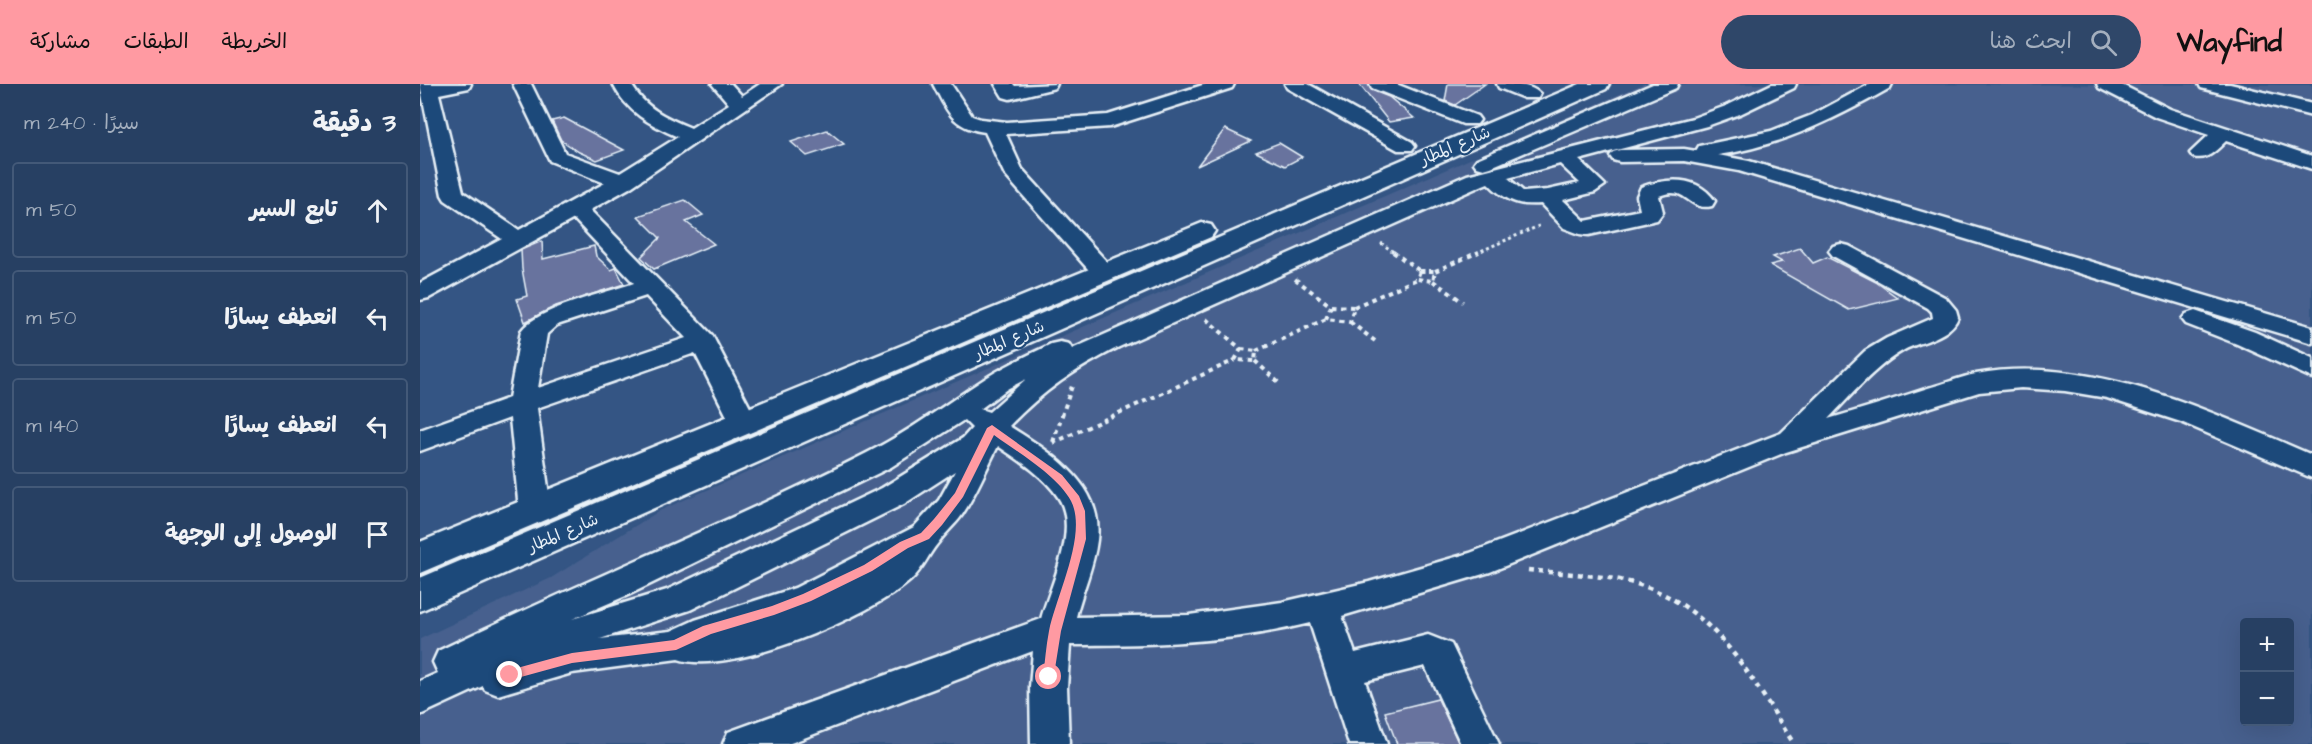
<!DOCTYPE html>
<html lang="ar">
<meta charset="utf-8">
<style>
:root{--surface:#274063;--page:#2f4769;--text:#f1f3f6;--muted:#a4afbe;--line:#435978;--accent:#ff9aa2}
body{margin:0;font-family:"Architects Daughter","Playpen Sans Arabic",sans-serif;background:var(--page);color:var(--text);direction:rtl}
.controls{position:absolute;right:18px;bottom:18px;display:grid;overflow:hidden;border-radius:6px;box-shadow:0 6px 24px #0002}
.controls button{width:54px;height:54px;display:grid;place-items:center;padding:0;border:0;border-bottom:2px solid var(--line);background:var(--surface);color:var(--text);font:30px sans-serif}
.stop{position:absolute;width:18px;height:18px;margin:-14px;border:4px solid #ff9aa2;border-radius:50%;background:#fff}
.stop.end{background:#ff9aa2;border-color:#fff;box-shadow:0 2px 6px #0008}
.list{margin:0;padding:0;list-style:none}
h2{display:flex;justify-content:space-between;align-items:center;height:78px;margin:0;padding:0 24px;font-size:26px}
h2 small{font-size:20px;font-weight:400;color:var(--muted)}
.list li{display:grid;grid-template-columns:39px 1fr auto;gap:18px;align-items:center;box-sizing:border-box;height:96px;margin:0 12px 12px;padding:0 12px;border:2px solid var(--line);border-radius:6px}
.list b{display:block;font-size:22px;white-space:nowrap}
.list em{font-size:20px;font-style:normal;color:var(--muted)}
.icon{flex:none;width:33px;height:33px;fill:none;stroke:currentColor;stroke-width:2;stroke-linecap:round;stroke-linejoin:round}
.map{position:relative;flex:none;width:1892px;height:660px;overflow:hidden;direction:ltr}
header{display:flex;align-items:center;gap:36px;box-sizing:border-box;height:84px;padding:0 30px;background:var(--accent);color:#111}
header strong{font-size:28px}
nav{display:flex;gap:33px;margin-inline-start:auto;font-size:21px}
.search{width:420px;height:54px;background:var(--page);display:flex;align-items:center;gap:15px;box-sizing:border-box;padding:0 21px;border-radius:33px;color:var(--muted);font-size:22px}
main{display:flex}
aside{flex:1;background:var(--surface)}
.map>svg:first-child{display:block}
.built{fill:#47618e;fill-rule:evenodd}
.building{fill:#68739e;stroke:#e8f1f8;stroke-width:1.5}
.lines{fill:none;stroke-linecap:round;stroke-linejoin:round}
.minor-casing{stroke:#e8f1f8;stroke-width:5}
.major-casing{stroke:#e8f1f8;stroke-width:5}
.path-far2{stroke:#e8f1f8;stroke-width:3;stroke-dasharray:3 3;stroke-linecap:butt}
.path-far1{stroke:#e8f1f8;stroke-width:4;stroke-dasharray:4.5 4.5;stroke-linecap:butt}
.path{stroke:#e8f1f8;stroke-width:4.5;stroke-dasharray:5 5;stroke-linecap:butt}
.minor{fill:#1f4a7a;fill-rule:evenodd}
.major{fill:#1f4a7a;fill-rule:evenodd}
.route{fill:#ff9aa2}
.labels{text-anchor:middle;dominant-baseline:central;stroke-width:4.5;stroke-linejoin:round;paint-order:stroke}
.street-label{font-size:16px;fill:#e8f1f8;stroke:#1f4a7a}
</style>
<header>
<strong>Wayfind</strong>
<div class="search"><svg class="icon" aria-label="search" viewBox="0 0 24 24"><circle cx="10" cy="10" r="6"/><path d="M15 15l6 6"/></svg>ابحث هنا</div>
<nav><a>الخريطة</a><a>الطبقات</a><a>مشاركة</a></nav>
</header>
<main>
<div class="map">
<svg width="1892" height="660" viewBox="0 0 1892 660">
<rect width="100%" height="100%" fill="#345584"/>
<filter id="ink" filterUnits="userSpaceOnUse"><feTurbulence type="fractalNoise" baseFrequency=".0167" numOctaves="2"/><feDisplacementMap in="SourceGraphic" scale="12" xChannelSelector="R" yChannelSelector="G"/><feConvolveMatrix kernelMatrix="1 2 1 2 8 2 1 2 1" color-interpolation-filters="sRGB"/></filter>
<g filter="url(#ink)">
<!-- built -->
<path class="built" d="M1223 0 1892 1V660H0V555L131 494 241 426ZM1824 538H1870V638H1824Z"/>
<!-- building -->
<path class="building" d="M939 0H948L951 6 969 13 994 34 969 38Z
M1028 0H1065L1035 21 1025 17Z
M144 34 204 66 177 76 159 68 141 56 132 37Z
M805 45 831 57 777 82Z
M407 46 424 60 387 72 371 58Z
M859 59 882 73 865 82 836 68Z
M265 116 283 131 266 138 294 160 234 185 221 173 240 154 218 132Z
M122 157 123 175 174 162 176 172 191 186 196 184 204 200 136 222 105 238 97 215 107 212 102 185 101 166Z
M1380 164 1393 179 1407 173 1456 198 1478 214 1429 226 1350 181 1362 178 1353 173Z
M1018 615 1039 660H977L965 628Z"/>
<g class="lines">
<defs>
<path id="minor" d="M0 0H51L49 4 19 10 43 108 99 146 185 99 130 77 93 0H111L145 69 200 89 258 53C229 40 207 28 193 0H211C224 24 247 34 271 44L309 20 292 0H311L322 12 340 0H362L211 103 170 126 292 251 338 339 334 346 324 349 314 346 275 269 117 324 131 426 126 434 115 438 104 434 99 426 90 334 0 367V346L89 314 101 247C117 224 186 209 214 199L154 135 9 214 0 216V199L82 155 25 116 22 111ZM226 212 266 254 118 304 127 250 137 241Z
M513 0H531L552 32 561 35 587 38 688 31 786 0H814L812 4 690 43 586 50 602 85 696 188 693 193 684 195 675 193 585 91 565 48C532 44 527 26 513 0Z
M575 0H593L595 2 637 0 635 4 590 15 583 13Z
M865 0H888L992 58 995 62 992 66H978L867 4Z
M950 0H976L1057 32 1060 36 1057 40H1043L952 4Z
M1077 0C1091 0 1111 0 1120 10L1118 14H1104L1079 4Z
M1233 0H1258L1256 4 1071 83 1064 85 1057 83 1054 79 1057 75Z
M1352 0H1376L1374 4 1320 30 1287 42 1159 76 1185 101 1175 108 1143 116 1165 137 1220 126 1217 112 1221 103C1247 94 1277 91 1295 117L1292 122C1267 128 1268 100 1239 112L1243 128 1237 136 1169 151 1160 150 1144 144 1121 120C1097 122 1085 116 1068 99L1063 101 699 263C655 285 624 306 589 342 630 368 684 400 677 456 674 482 662 507 656 533L769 531 862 518 949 498 1050 469 1361 349 1445 267 1467 254 1513 234 1512 228 1508 224 1413 172 1409 167 1413 162 1421 160 1429 162 1526 214 1536 226 1538 233C1531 253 1501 257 1484 266 1454 283 1432 311 1408 335 1442 325 1475 315 1508 304 1524 300 1540 293 1556 290 1668 269 1791 328 1892 371V394L1761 338 1687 314 1645 307 1601 304 1559 308 1366 368 1070 488 922 532 935 569 1008 551 1031 560 1079 660H1041L1005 582 945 597 967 660H929L890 539C809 559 733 561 650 561L647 603 649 660H611L610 603 613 567 368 660H303L308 648 621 535C630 502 660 445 638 413 624 392 599 376 578 362 566 385 556 410 542 431 535 441 525 449 518 459 508 471 503 485 491 496 451 532 310 593 258 575L152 589 78 611 65 606 63 602 0 631V597L18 589 13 578 18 567C160 498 307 440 447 369 489 348 527 319 566 294 586 281 609 271 631 260L640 258 649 260 652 265 1047 91 1273 34 1306 22ZM1140 80 1160 99 1128 106 1104 108 1088 94ZM606 295 569 328 560 325 587 305ZM544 336 552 344 543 354 462 404 247 506 152 535 208 511 471 383ZM535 387 519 416 494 443 375 504 275 536 251 547 180 555 270 526 484 420Z
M1450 0H1472L1470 4C1415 35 1361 62 1298 71L1329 77 1892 243V259L1319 87 1264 77 1200 78 1193 76 1190 72 1193 68 1200 66 1264 65 1276 67 1279 62 1351 47 1392 31Z
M1677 0H1700L1750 25 1892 72V85L1806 57C1796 66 1788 77 1773 73L1770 69 1789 51 1736 33 1679 4Z
M1779 0H1810L1892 20V32L1781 4Z
M1775 227 1835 248 1892 274V294L1817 260 1766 240 1762 235 1766 230Z"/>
<path id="major" d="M1160 0H1189L1186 5 0 527V494Z
M782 139 791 141 795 147 791 153 0 489V458Z"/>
</defs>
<!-- minor casing -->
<use href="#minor" class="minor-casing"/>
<!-- major casing -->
<use href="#major" class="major-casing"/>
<!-- path-far2 -->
<path class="path-far2" d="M961 159 975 169
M1056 169 1119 142"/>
<!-- path-far1 -->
<path class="path-far1" d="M973 168 1000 187
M1000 187H1015L1013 197 997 195Z
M1015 187 1059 168
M875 195 911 222
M1013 197 1043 218
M911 222 934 223 930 238 906 235Z
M934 223 997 195
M786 235 821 265
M930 238 955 257
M821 265 836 267 835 277 815 276Z
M836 267 906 235
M835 277 860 300
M633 358 652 302
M633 359 815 276"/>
<!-- path -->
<path class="path" d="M1108 486C1143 490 1179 490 1213 499 1294 520 1332 595 1374 660"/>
<!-- minor -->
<use href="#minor" class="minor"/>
<!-- major -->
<use href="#major" class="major"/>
</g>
</g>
<!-- route -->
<path class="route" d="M572 341 642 391 659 412 665 427 666 455 641 547 633 597 629 599 623 593C625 578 626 562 629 547 636 512 668 450 651 417 637 391 597 368 574 351L543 413 522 441 509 455 488 464 452 487 391 517 354 531 291 550 256 566 152 579 90 596 86 595 84 591 86 587 152 569 254 556 283 542 352 522 383 510 444 481 480 458 501 449 514 435 535 409 567 344Z"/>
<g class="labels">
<!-- street labels -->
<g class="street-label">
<text transform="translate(1035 62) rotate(-23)">شارع المطار</text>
<text transform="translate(589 256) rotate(-23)">شارع المطار</text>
<text transform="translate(143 449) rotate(-23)">شارع المطار</text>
</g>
</g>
</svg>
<div class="controls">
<button>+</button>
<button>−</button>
</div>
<div class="stop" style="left:629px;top:593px"></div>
<div class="stop end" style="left:90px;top:591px"></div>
</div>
<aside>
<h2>3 دقيقة<small>سيرًا · 240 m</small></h2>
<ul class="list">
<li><svg class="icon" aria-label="ahead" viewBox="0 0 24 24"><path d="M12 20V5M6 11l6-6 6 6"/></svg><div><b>تابع السير</b></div><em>50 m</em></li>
<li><svg class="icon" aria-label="left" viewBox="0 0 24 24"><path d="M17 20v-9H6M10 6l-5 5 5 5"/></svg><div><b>انعطف يسارًا</b></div><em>50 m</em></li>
<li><svg class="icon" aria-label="left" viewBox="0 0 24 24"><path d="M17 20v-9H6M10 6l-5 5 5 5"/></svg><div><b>انعطف يسارًا</b></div><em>140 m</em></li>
<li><svg class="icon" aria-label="arrive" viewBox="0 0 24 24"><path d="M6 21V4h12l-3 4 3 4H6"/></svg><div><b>الوصول إلى الوجهة</b></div></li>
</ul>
</aside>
</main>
